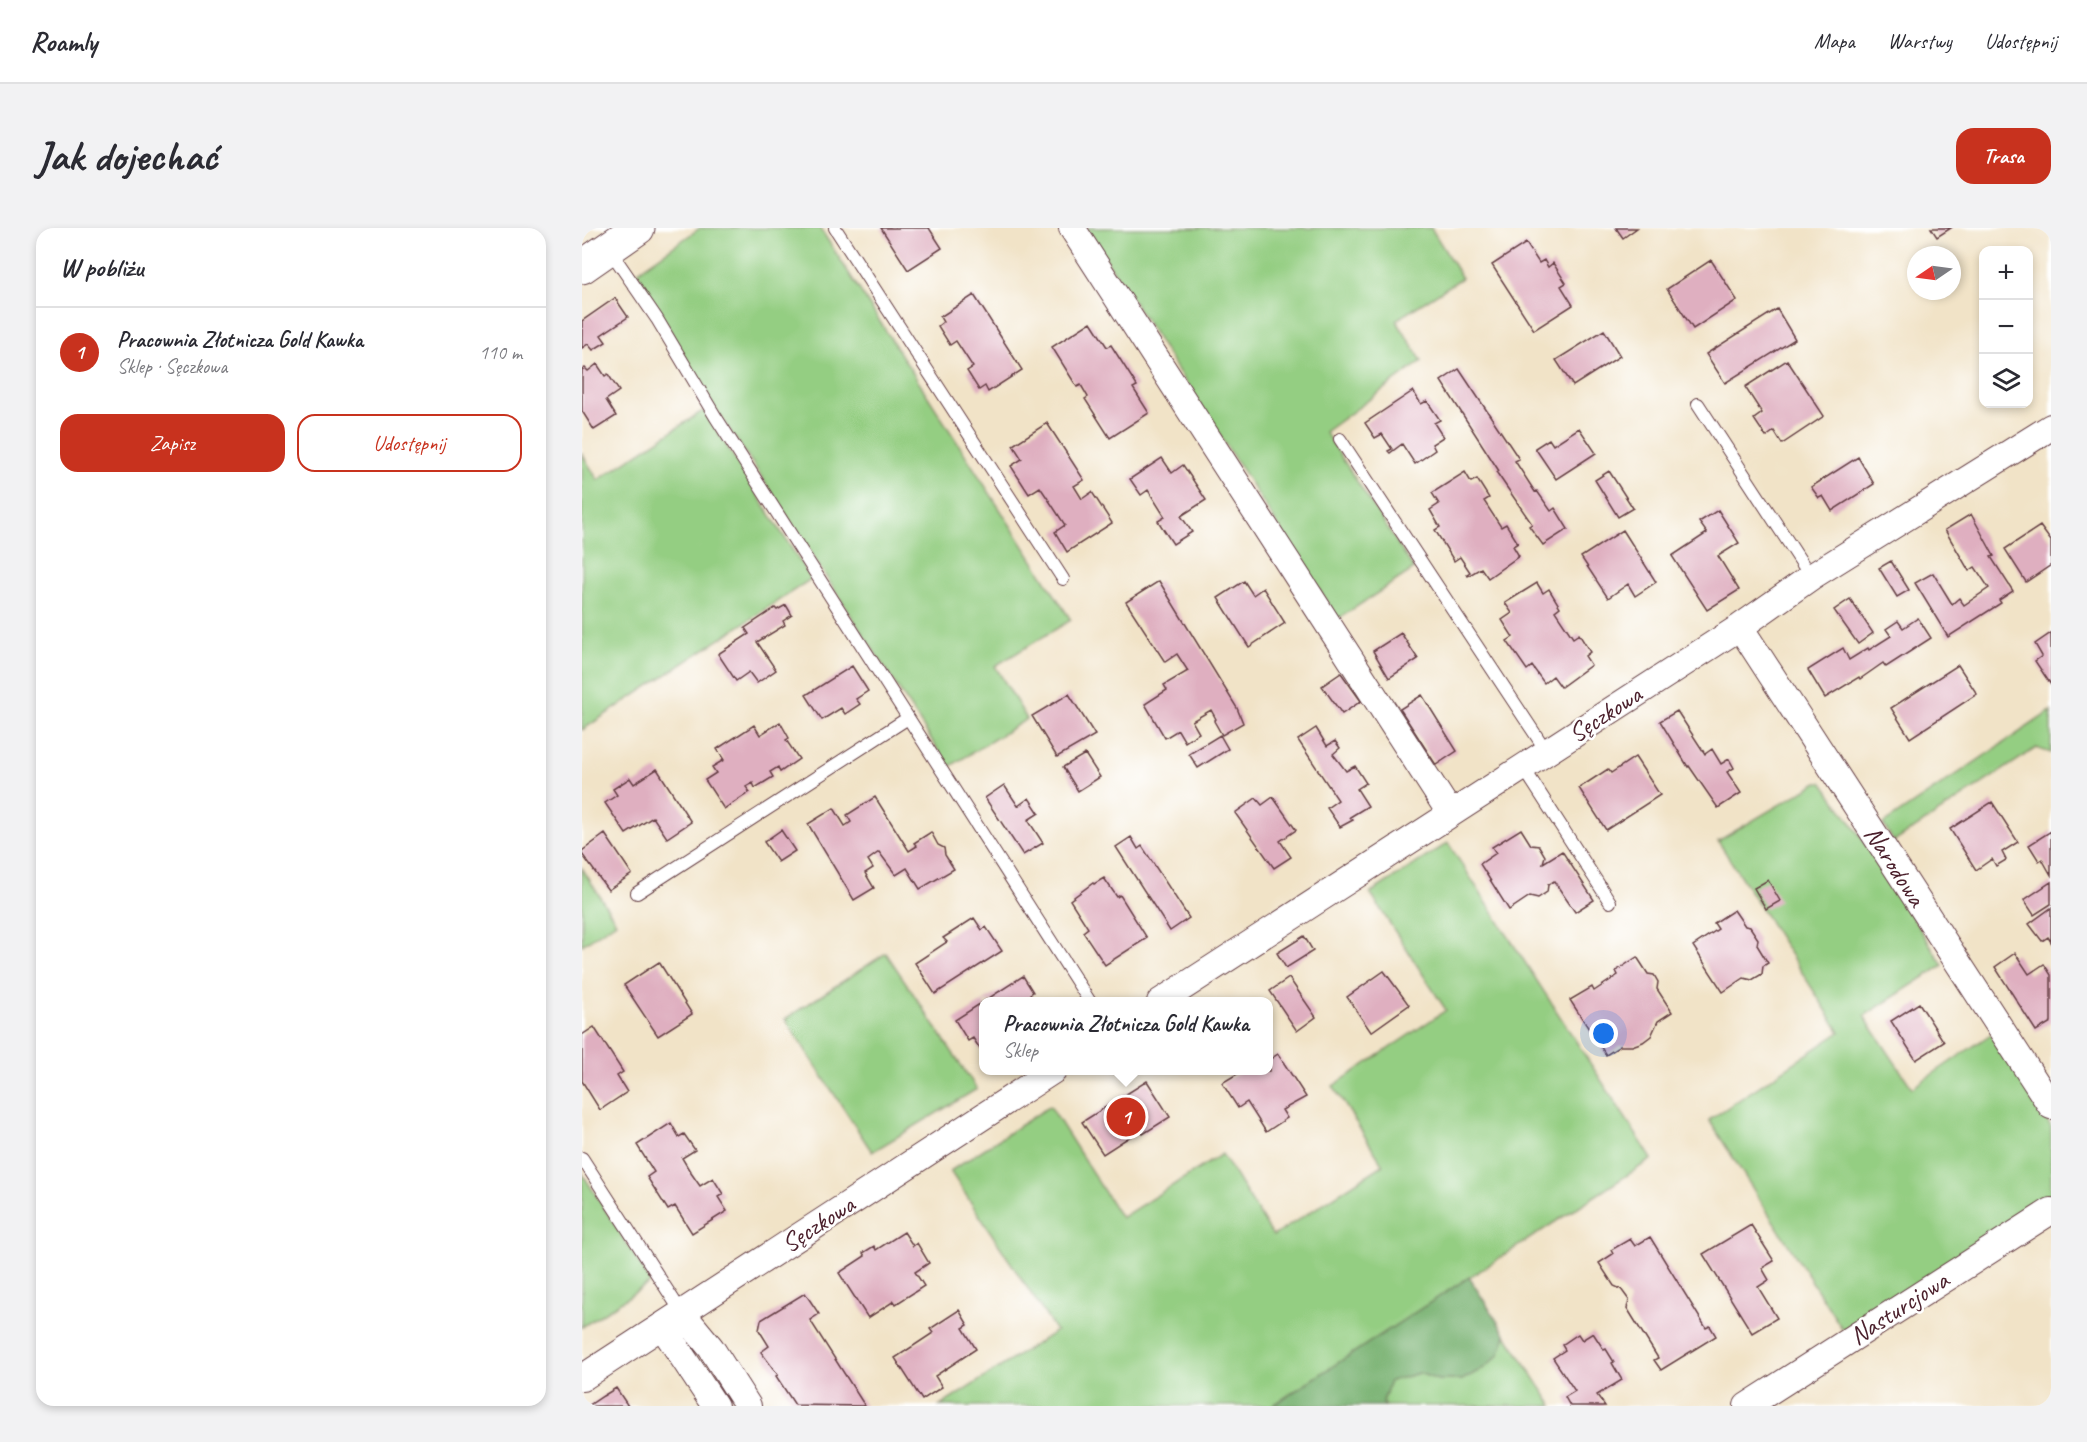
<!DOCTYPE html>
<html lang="pl">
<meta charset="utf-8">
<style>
:root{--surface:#fff;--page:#f2f2f3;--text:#2b2b33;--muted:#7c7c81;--line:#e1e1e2;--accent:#c8321e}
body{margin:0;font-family:Caveat,sans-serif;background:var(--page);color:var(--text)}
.controls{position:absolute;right:18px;top:18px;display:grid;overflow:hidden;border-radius:12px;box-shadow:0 3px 9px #0003}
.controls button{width:54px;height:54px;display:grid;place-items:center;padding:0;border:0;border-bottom:2px solid var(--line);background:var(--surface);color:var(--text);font:30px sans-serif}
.compass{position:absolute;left:1325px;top:18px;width:54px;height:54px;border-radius:50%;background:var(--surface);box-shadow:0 3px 9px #0003;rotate:257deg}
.you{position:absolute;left:1022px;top:806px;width:21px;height:21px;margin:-15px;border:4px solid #fff;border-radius:50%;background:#1a73e8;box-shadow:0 0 0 9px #1a73e833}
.badge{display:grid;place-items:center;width:39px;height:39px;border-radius:50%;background:var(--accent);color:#fff;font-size:20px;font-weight:700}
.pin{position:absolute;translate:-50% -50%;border:3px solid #fff;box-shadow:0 2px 6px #0006}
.popup{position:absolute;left:397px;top:769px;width:294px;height:78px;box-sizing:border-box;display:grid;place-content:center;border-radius:12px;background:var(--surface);filter:drop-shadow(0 2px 4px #0005);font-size:20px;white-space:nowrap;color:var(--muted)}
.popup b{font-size:22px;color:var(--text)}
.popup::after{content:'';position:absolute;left:50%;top:100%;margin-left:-12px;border:12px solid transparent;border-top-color:var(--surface)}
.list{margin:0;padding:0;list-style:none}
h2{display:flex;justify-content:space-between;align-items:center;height:78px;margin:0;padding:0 24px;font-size:26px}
h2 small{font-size:20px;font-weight:400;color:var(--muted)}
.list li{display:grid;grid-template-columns:39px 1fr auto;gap:18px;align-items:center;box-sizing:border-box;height:90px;padding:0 24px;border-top:2px solid var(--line)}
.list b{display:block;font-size:22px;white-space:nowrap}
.list p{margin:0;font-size:20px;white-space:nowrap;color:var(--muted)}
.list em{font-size:20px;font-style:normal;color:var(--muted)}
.actions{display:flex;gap:12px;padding:18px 24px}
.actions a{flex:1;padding:14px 0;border:2px solid var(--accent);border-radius:18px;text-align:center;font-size:21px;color:var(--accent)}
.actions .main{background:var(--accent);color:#fff}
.icon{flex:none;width:33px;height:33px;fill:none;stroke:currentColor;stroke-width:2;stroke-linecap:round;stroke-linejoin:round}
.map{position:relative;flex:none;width:1469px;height:1178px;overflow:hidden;border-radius:18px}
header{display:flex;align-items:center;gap:36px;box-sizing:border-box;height:84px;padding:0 30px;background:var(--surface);border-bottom:2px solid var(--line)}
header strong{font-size:28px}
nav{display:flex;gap:33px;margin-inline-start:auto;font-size:21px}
.intro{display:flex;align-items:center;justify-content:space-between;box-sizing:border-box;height:144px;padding:0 36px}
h1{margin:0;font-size:42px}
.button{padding:15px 27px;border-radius:18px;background:var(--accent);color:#fff;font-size:21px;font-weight:700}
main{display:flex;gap:36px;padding:0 36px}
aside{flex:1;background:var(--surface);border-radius:18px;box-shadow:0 3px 9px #0003}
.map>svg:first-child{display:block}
.green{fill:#94ce82;stroke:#6f7656;stroke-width:1.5}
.forest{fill:#77b170;stroke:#60684e;stroke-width:1.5}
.building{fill:#dfafc0}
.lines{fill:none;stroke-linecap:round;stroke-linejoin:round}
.lane-casing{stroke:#633c42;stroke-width:14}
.street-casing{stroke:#633c42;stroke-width:28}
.secondary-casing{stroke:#633c42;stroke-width:35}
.lane{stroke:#fff;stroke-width:12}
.street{stroke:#fff;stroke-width:26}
.secondary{stroke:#fff;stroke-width:33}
.labels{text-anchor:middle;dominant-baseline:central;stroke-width:5;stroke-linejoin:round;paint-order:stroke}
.street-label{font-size:26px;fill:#4a1f2b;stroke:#fff}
</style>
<header>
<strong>Roamly</strong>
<nav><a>Mapa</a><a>Warstwy</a><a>Udostępnij</a></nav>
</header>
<div class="intro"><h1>Jak dojechać</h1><a class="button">Trasa</a></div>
<main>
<aside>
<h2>W pobliżu<small></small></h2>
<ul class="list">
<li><span class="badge">1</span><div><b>Pracownia Złotnicza Gold Kawka</b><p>Sklep · Sęczkowa</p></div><em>110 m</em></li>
</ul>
<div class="actions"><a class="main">Zapisz</a><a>Udostępnij</a></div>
</aside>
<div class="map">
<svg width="1469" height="1178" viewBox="0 0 1469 1178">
<rect width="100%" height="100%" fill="#fff"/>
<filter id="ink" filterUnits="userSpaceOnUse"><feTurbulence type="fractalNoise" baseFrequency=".0167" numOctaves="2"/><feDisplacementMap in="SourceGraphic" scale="12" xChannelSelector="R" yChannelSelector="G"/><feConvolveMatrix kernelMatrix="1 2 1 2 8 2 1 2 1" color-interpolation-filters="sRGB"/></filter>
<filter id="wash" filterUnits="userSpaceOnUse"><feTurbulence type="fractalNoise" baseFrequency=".008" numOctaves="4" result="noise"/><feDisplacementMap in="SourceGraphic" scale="24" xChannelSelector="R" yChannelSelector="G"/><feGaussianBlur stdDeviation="1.35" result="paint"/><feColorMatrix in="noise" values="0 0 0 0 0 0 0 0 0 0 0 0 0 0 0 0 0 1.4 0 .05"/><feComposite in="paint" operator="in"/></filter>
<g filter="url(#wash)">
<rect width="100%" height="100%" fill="#f1e3c7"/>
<!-- green -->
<path class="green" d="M118 0H238L489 392 413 438 445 491 367 539 173 239 123 166 55 44Z
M504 0H849L880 50 814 92 840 133 743 204 832 341 756 391Z
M122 182 229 351 0 502V226L16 252Z
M1469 483V525L1454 520 1312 614 1301 596Z
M1236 554H1240L1275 603 1361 737 1282 788 1330 860 1409 806 1469 899V971L1262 1104 1127 892 1258 804 1136 613Z
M866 615 1070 931 690 1178H358L474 1103 368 943 468 878 539 990 640 926 691 1008 801 937 751 858 864 782 788 665Z
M0 640 34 694 0 717Z
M304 725 395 861 290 924 203 791Z
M0 945 69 1054 0 1099Z
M924 1107 971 1178H802L801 1173 808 1153 837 1145 856 1152H880L902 1140 916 1127Z"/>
<!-- forest -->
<path class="forest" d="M887 1049 924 1107 917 1127 902 1140 880 1152H856L837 1145 808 1153 801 1173 802 1178H690Z"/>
<g id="blocks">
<!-- building -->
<path class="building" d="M299 0H347L360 20 326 42Z
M1034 0H1055L1041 10Z
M1349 0H1369L1355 9Z
M944 15 957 35 962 32 966 39 971 35 984 55 979 58 991 77 952 102 910 37Z
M1129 32 1155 72 1111 101 1085 61Z
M392 67 440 142 406 164 403 158 397 162 385 143 391 139 374 113 368 117 356 98 361 94 358 89Z
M33 70 46 89 19 107 24 114 11 122 6 116 0 120V93Z
M1195 81 1213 111 1143 155 1124 126Z
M509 94 525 119 529 117 555 158 551 160 567 185 528 210 503 171 506 169 499 157 495 159 470 119Z
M1022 102 1038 128 991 158 974 132Z
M1205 132 1242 188 1200 216 1192 203 1184 209 1172 191 1180 185 1163 159Z
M15 136 23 148 26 146 37 163 24 172 34 188 12 202 0 183V142L3 140 6 143Z
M877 141 937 231 933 233 953 264 955 263 969 283 973 280 986 301 961 317 947 298 950 296 915 245 917 243 859 153Z
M831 163 839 176 845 173 858 192 852 195 861 209 850 216 853 222 833 236 820 216 808 225 806 223 810 221 800 206 793 210 783 195Z
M465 195 502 252 492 258 500 271 510 264 530 295 485 324 473 304 483 297 468 274 458 259 447 266 429 238 440 231 431 217Z
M997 200 1014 225 974 251 953 220 967 211 971 217Z
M1276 229 1292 256 1250 283 1241 268 1237 270 1229 259Z
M580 230 590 245 601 237 624 272 599 288 610 304 591 316 576 293 583 289 566 262 559 267 548 251Z
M1027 243 1051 280 1036 289 1013 252Z
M883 244 889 254 895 251 907 270 902 273 919 299 924 296 936 315 931 318 937 328 906 350 899 340 886 348 885 346 888 344 878 329 872 333 853 302 858 299 848 282 857 276 850 265Z
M1136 282 1157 315 1136 328 1157 362 1125 382 1090 328 1125 305 1117 294Z
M1389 286 1412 328 1409 329 1431 363 1417 372 1419 375 1366 409 1333 355 1351 345 1370 376 1377 370 1382 377 1407 360 1393 339 1387 343 1363 302Z
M1458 298 1469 313V337L1444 354 1423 321Z
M1041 302 1074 354 1053 368 1046 356 1026 370 999 329Z
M1309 333 1327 362 1315 369 1297 340Z
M577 353 655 480 661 495 640 507 632 493 634 491 629 482 610 493 617 505 603 514 596 502 583 510 563 476 585 462 582 457 606 443 595 426 583 434 544 374Z
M662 353 671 367 681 360 703 395 667 419 636 370Z
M955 355 961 365 967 361 978 379 973 383 991 410 997 406 1008 424 1003 428 1009 437 979 459 971 448 962 455 950 438 945 442 925 413 931 409 920 392 930 385 923 375Z
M1268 371 1291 405 1276 416 1252 382Z
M204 377 210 387 201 393 203 397 175 414 194 442 175 455 167 444 154 453 136 426 167 406 163 400 193 380 195 382Z
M1336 390 1349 410 1304 439 1301 435 1278 451 1277 449 1243 470 1226 442 1261 420 1267 432 1286 420 1287 422 1309 408 1304 401 1316 393 1321 400Z
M819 405 836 431 807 450 791 423Z
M1469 405V457L1453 433 1460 428 1453 416Z
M1376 437 1395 466 1328 510 1309 480Z
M270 438 286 463 274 471 278 476 263 486 259 480 240 492 224 467Z
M759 445 779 473 760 486 740 458Z
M487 466 513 507 475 529 450 488Z
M840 467 875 523 854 537 818 481Z
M1095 483 1123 526 1130 521 1139 536 1147 531 1152 540 1145 544 1159 565 1136 580 1107 538 1106 539 1078 493Z
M198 494 207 510 204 512 217 531 198 544 196 539 188 544 191 549 173 560 171 555 164 559 168 564 142 581 123 552 134 545 130 539 142 532 135 521 172 497 178 507Z
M734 500 745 518 753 513 758 520 751 526 764 543 773 538 784 555 775 561 786 578 768 589 771 592 758 599 745 580 756 572 716 512Z
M638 507 646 521 616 540 607 526Z
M503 526 518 549 496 563 481 539Z
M1053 529 1078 567 1024 602 997 560 1026 541 1029 545Z
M75 541 109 594 85 610 71 589 44 606 23 575 35 567 31 561 48 550 52 556Z
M422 557 436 578 447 570 457 585 446 592 461 615 441 627 403 570Z
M293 569 327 623 335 618 332 615 349 604 356 617 362 620 363 627 372 641 338 661 325 640 314 647 297 624 286 632 291 640 283 645 292 660 272 672 226 596 252 580 263 598 269 594 265 587Z
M691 569 714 602 698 613 709 629 692 640 653 585 674 570 680 577Z
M1410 574 1436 614 1420 624 1424 632 1414 638 1410 631 1394 642 1368 601Z
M939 601 949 617 957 618 963 628 961 635 980 623 1012 672 993 684 972 653 966 657 965 664 956 670 948 668 927 682 898 636 914 625 910 619Z
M199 602 213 623 196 634 182 614Z
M1469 603V647L1460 631 1457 633 1447 617Z
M23 606 50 646 26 662 0 626V623Z
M549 609 556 621 560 618 607 690 588 703 534 619Z
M522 650 535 669 538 667 565 710 523 737 501 704 506 700 488 672 511 655 512 656Z
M1186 652 1198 673 1184 681 1172 660Z
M1469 654V676L1452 687 1442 672Z
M1469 680V714L1466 709 1460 713 1447 696Z
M1152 682 1163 698 1168 699 1176 711 1175 717 1186 735 1181 738 1180 746 1170 752 1162 750 1141 764 1111 718 1136 701 1132 695Z
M392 690 400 702 404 699 420 723 353 766 333 735 365 714 361 710Z
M722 708 731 723 704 740 695 725Z
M1433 725 1447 746 1462 736 1469 747V794L1454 803 1413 739Z
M1055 729 1066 746 1072 747 1076 754 1075 761 1090 784 1076 793 1069 808 1061 814 1050 818H1038L1024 827 988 772 1010 759 1012 763 1036 747 1034 743Z
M77 734 110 786 76 808 42 757Z
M802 743 827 777 789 804 765 769Z
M441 748 451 764 448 766 453 774H402V819L398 821 391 810 386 813 373 792Z
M707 750 734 789 715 803 688 763Z
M1337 775 1362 814 1334 832 1309 793Z
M12 799 41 844 35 848 45 864 18 882 0 853V807Z
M696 826 724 869 700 882 705 890 684 904 665 874 656 880 640 855 660 843H687V832Z
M565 853 588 889 561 906 558 902 521 926 500 894Z
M89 895 97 909 102 906 113 922 100 930 109 945 118 958 131 950 141 966 136 969 145 983 110 1005 93 978 86 982 65 949 72 944 55 917Z
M1169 997 1192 1033 1180 1040 1187 1052 1176 1059 1195 1090 1170 1105 1121 1026Z
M322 1004 331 1018 335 1015 347 1035 333 1044 342 1058 314 1076 312 1073 286 1090 257 1045 283 1028 281 1025 292 1018 294 1022Z
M1068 1009 1124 1100 1128 1098 1134 1108 1079 1142 1072 1132 1076 1130 1045 1080 1047 1072 1039 1061 1032 1058 1017 1035 1031 1026 1029 1022 1048 1011 1053 1018Z
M223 1065 237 1086 228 1092 283 1178 213 1177 194 1148 196 1147 179 1124 187 1118 177 1102 179 1092Z
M377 1082 386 1097 381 1100 394 1121 353 1148 360 1159 340 1172 313 1130 351 1105 348 1101Z
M1011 1105 1022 1122 1024 1121 1032 1134 1030 1135 1040 1152 1015 1167 1023 1178H988L983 1169 993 1163 971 1130 983 1122 980 1117 996 1106 1000 1112Z
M34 1160 46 1178H6L21 1168Z"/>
</g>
</g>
<g filter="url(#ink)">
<use href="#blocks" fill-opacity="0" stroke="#633c42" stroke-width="1.5"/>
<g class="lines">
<defs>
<path id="lane" d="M253 0 481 351
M27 21 75 91 133 188 508 774
M1116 176 1229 349
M758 211 965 524
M941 539 1028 674
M55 665 326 490
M0 930 100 1085"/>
<path id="street" d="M490 0 868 585
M1158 399 1469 878
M578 774 1158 399 1229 349 1469 199
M100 1085 129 1120 166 1178
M80 1098 133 1178
M0 1150 472 842
M1165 1178 1469 983"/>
<path id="secondary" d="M0 39 56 0"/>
</defs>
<!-- lane casing -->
<use href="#lane" class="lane-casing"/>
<!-- street casing -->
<use href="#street" class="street-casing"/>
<!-- secondary casing -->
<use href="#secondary" class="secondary-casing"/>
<!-- lane -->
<use href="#lane" class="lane"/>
<!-- street -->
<use href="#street" class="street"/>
<!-- secondary -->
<use href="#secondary" class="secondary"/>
</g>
</g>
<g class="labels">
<!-- street labels -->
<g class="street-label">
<text transform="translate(1023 486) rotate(-33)">Sęczkowa</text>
<text transform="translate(1313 638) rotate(57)">Narodowa</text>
<text transform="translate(236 996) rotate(-33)">Sęczkowa</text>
<text transform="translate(1317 1080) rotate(-33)">Nasturcjowa</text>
</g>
</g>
</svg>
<div class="controls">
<button>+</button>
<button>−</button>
<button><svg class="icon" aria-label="layers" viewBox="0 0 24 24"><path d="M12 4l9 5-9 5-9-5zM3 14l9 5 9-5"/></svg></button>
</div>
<svg class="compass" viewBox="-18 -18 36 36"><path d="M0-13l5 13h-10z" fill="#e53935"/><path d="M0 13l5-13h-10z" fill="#7c7c81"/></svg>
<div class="you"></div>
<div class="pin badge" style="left:544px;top:889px">1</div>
<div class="popup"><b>Pracownia Złotnicza Gold Kawka</b>Sklep</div>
</div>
</main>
